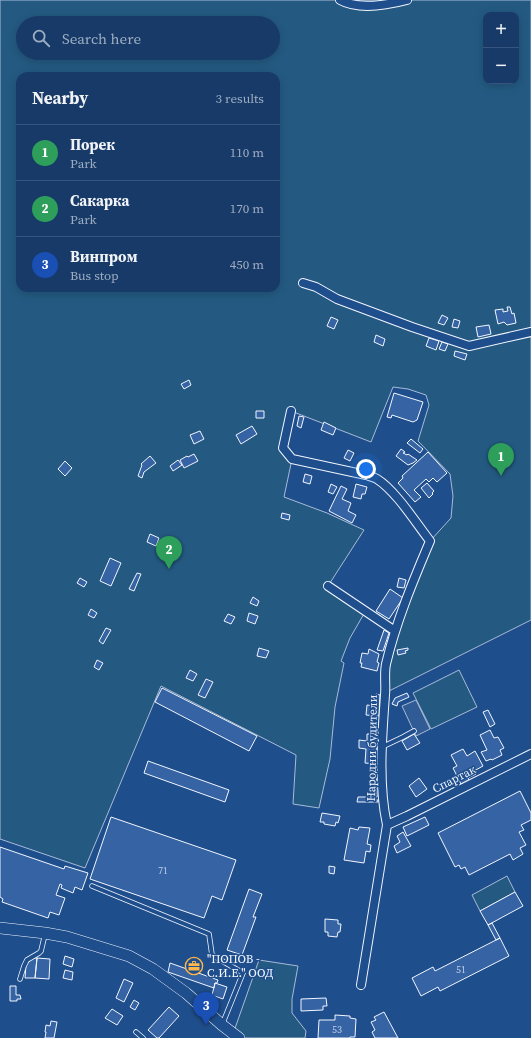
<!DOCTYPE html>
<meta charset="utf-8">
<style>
:root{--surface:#173a69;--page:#20416f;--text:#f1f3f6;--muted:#9eadc0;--line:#36547d;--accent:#ffb74d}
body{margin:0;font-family:"Source Serif 4",serif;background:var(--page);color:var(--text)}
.controls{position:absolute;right:12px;top:12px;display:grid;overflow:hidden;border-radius:8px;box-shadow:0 2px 10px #0003}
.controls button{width:36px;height:36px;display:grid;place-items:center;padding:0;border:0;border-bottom:1px solid var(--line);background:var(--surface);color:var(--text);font:20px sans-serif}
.you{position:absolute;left:366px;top:469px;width:14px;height:14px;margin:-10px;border:3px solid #fff;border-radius:50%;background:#1a73e8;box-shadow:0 0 0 6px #1a73e833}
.badge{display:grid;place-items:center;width:26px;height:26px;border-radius:50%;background:var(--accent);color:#fff;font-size:13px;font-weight:700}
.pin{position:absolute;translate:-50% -33px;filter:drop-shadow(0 1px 2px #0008)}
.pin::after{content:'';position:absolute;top:21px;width:14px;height:12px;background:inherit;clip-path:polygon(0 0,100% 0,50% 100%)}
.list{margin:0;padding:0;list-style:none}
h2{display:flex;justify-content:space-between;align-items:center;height:52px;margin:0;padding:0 16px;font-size:17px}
h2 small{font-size:13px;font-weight:400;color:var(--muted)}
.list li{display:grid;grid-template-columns:26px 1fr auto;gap:12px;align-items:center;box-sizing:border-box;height:56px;padding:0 16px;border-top:1px solid var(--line)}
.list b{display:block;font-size:15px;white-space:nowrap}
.list p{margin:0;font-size:13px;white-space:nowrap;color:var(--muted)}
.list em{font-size:13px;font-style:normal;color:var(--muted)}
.icon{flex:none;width:22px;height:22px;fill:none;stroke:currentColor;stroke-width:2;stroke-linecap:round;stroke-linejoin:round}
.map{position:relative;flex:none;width:531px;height:1038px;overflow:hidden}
.search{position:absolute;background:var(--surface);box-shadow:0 2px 10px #0003;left:16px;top:16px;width:264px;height:44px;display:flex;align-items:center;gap:10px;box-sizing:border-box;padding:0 14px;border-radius:22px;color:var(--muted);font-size:15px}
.panel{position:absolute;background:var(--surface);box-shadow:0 2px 10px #0003;left:16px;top:72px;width:264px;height:220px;border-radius:12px}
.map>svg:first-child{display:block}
.green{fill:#245a82;stroke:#a8bbd7;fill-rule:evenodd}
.parking{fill:#305b95;stroke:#a8bbd7}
.building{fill:#3563a3;stroke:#f2f6ff}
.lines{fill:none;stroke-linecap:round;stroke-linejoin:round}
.lane-casing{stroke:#f2f6ff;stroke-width:5.5}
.street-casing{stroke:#f2f6ff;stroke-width:10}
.secondary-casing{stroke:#f2f6ff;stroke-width:12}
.lane{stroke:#1f4e8c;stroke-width:4}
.street{stroke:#1f4e8c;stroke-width:8}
.secondary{stroke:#1f4e8c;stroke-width:11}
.labels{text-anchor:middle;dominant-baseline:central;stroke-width:3;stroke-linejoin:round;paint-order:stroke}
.number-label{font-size:10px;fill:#c3d1e8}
.street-label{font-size:12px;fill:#f2f6ff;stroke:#1f4e8c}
.poi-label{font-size:12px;fill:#f2f6ff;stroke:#1f4e8c;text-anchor:start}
</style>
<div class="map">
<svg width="531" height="1038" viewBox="0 0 531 1038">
<rect width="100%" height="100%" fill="#1f4e8c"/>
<!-- green -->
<path class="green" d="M0 0H531V620L385 693V667L430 541 451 518 453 496 450 474 418 441 429 405 426 395 408 389 393 387 371 442 291 411 283 448 292 459 284 497 327 513 364 530 328 586 365 612 350 638 341 661 344 663 335 707 330 759 319 808 293 804 296 755 161 686 85 868 0 839ZM486 15H516V81H486ZM23 23H273V53H23ZM20 76H276V288H20Z
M459 670 477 707 431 729 413 693Z
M507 876 515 892 480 911 472 895Z
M259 960 298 966 292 999V1013L306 1031 305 1038H239L233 1034Z"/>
<!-- parking -->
<path class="parking" d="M416 700 430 729 416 736 402 706Z"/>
<!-- building -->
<path class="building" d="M507 307H510L512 314 514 313 516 323 507 325 504 322 498 324 495 310 503 309V312L508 311Z
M442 315 448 318 444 325 438 323Z
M331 317 338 320 334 329 327 326Z
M454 319 460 321 458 328 452 327Z
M489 325 491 334 478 337 476 327Z
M376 335 385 339 383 346 374 342Z
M429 338 439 341 436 350 426 346Z
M442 342 448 344 445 351 439 349Z
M455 351 467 354 465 360 454 356Z
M189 380 191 385 184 389 181 384Z
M394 393 423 402 417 420 413 422 392 415 391 418 387 417Z
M256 411H264V418H256Z
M299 416 304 417 301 428 297 426Z
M324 422 336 428 333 435 321 430Z
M252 426 257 434 241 444 236 435Z
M200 431 204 439 194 444 190 435Z
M411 439 423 449 420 453 407 443Z
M401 449 405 452 403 453 407 455 408 454 417 460 413 463 408 465 396 456Z
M348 450 354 453 350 461 344 458Z
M428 452 447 473 437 482 433 478 429 482 426 479 414 490 421 497 415 502 398 483 403 478 402 476Z
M194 454 198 461 184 468 180 460 187 456 188 457Z
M150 456 156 463 144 472 142 478 138 476 142 465 141 464Z
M178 460 182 465 173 471 170 466Z
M65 461 72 468 65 476 58 469Z
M305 474 312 476 310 484 303 482Z
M427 483 434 491 432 493 433 494 429 498 421 488Z
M331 484 337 487 333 494 328 492Z
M356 484 367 487 365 494H362L361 499 353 497Z
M341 486 347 489 342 499 351 503 348 511 356 515 352 523 329 511Z
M282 513 290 515 289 520 281 518Z
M150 534 159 538 156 546 147 542Z
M110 558 121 563 111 586 100 581Z
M137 573 141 574 134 591 129 589Z
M80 578 87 582 84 587 77 583Z
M399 578 406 580 404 588 397 587Z
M390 589 403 598 389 619 376 611Z
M253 597 259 601 257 606 250 603Z
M91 609 97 613 94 618 88 615Z
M249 613 258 616 255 624 247 621Z
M228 614 235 617 231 624 224 621Z
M106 628 111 630 103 644 99 641Z
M384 630 389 633 383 651 377 650Z
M259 648 269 651 266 658 257 656Z
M408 648V650L405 651 406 653 398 655 397 650Z
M369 649 379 654 377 662 379 663 377 671 361 667 362 663H360L362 653 368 654Z
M97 660 103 663 99 670 94 667Z
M190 670 197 674 193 681 186 678Z
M206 679 213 682 205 698 198 695Z
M162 688 257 736 249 751 155 702Z
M407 693 409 697 398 702 397 706 392 704 395 698Z
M376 694 380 695 379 716 366 715 367 705 375 706Z
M488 710 495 724 490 727 483 712Z
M371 730H378L376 764 365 763 366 749 359 748V740L367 741V734H371Z
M490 730 494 738 498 737 504 748 500 750 502 755 492 760 491 759 486 761 481 752 487 750 480 735Z
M414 734 420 743 407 750 402 741Z
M463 749 467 756 475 751 483 766 474 771 476 774 468 778 469 780 461 784 453 768 457 766 451 755Z
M148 761 229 790 225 802 144 773Z
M372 770H376L377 797H371V792L369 793 370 788H371Z
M419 778 427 789 416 797 409 786Z
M520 791 531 813V820L521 825 524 830 519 832 526 845 520 848 523 854 513 860 510 854 469 875 465 867 461 869 459 865 455 867 438 833Z
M358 797H370V800H378V802H357Z
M322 813 340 816 338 823 336 822 335 826 324 824V822H320Z
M111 817 236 860 222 900 212 896 204 918 90 879Z
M425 817 429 825 407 836 403 827Z
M359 827 370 828 367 844 371 845 370 852 366 851 364 863 344 860 350 828 358 830Z
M403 832 411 846 397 853 394 846 400 842 397 836Z
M0 847 64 869 65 866 88 873 82 890 75 887 73 893 61 888 62 885 60 884 56 895 65 898 59 915 50 912 48 918 2 902 3 899 0 897Z
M329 866 335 867 334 874 329 873Z
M249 889 262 894 253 917H256L242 955 227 950Z
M515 892 523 906 488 925 480 911Z
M325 919 338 920V924H341L340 932H338L337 937 328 936V932H325Z
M492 923 500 938 496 940 488 925Z
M500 938 509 956 440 991 438 987 421 996 412 978 433 967 435 971Z
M65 956 74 959 72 967 63 964Z
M33 958H37L35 978H25L26 965Z
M37 958 50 959 49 979 35 978Z
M170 963 218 980 217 983H215L214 988 168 972Z
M65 970 73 972 72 980 63 978Z
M124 979 133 983 124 1002 116 998Z
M215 983 227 987 223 999 212 995Z
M10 986H16V995H20L21 999H17V1001H10Z
M326 998 327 1006H323V1010L301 1011V999Z
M134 1000 139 1003 135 1010 130 1007Z
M169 1007 179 1016 159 1038H157L148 1030Z
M112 1009 123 1016 117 1025 105 1018Z
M384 1012 398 1038H375L372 1032 375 1030 371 1022 376 1020 374 1017Z
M335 1015 350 1016V1018L356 1019 355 1037H350V1038H318L319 1020H335Z
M51 1021 57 1022 54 1038H45L46 1032H45L46 1025 50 1026Z"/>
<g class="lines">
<defs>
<path id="lane" d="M382 747 403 737 414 731
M92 886 209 934 212 955 243 973 222 1025
M20 979 24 966 27 960 39 953 41 951 45 934
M136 1032 143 1038"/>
<path id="street" d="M340 0C358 10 388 5 407 0
M303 283 316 287 337 299 412 327 469 346 531 332
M291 411 283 448 292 459 366 475C369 476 374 477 377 479 396 491 416 523 430 541 413 581 396 622 386 664 384 674 386 685 385 695 382 737 378 783 387 825L361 985
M328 586 395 631
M387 825 407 816 531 754"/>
<path id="secondary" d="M0 928 45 933 67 937 129 956 153 969 186 993 222 1025 239 1038"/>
</defs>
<!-- lane casing -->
<use href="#lane" class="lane-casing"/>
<!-- street casing -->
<use href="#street" class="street-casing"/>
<!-- secondary casing -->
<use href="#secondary" class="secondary-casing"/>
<!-- lane -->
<use href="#lane" class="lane"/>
<!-- street -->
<use href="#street" class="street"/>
<!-- secondary -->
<use href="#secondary" class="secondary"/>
</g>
<!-- icons -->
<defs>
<symbol id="office-ring" viewBox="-11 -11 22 22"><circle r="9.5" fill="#1f4e8c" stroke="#ffb74d" stroke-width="1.5"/><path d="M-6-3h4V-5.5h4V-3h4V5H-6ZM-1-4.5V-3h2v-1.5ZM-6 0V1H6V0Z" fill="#ffb74d"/></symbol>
</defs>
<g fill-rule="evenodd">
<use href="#office-ring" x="184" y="956" width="20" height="20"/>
</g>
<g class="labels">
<!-- number labels -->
<g class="number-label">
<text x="163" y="870">71</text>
<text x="461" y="969">51</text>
<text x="337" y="1029">53</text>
</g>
<!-- street labels -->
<g class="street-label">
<text transform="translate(372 748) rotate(-89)">Народни будители</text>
<text transform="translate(454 779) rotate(-27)">Спартак</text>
</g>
<!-- poi labels -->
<g class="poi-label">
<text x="207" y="959">"ПОПОВ -<tspan x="207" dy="14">С.И.Е." ООД</tspan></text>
</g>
</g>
</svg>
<div class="controls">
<button>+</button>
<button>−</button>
</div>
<div class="you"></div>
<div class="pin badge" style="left:501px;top:476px;background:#2e9e5b">1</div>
<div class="pin badge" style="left:169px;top:569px;background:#2e9e5b">2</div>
<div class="pin badge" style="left:206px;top:1025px;background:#1a4fb4">3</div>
<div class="search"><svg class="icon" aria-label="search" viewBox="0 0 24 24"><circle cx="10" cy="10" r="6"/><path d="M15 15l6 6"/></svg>Search here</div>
<section class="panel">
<h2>Nearby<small>3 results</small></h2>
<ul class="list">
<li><span class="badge" style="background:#2e9e5b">1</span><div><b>Порек</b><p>Park</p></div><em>110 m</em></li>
<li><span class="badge" style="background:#2e9e5b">2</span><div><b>Сакарка</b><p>Park</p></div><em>170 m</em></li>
<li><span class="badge" style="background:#1a4fb4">3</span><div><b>Винпром</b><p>Bus stop</p></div><em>450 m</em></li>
</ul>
</section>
</div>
